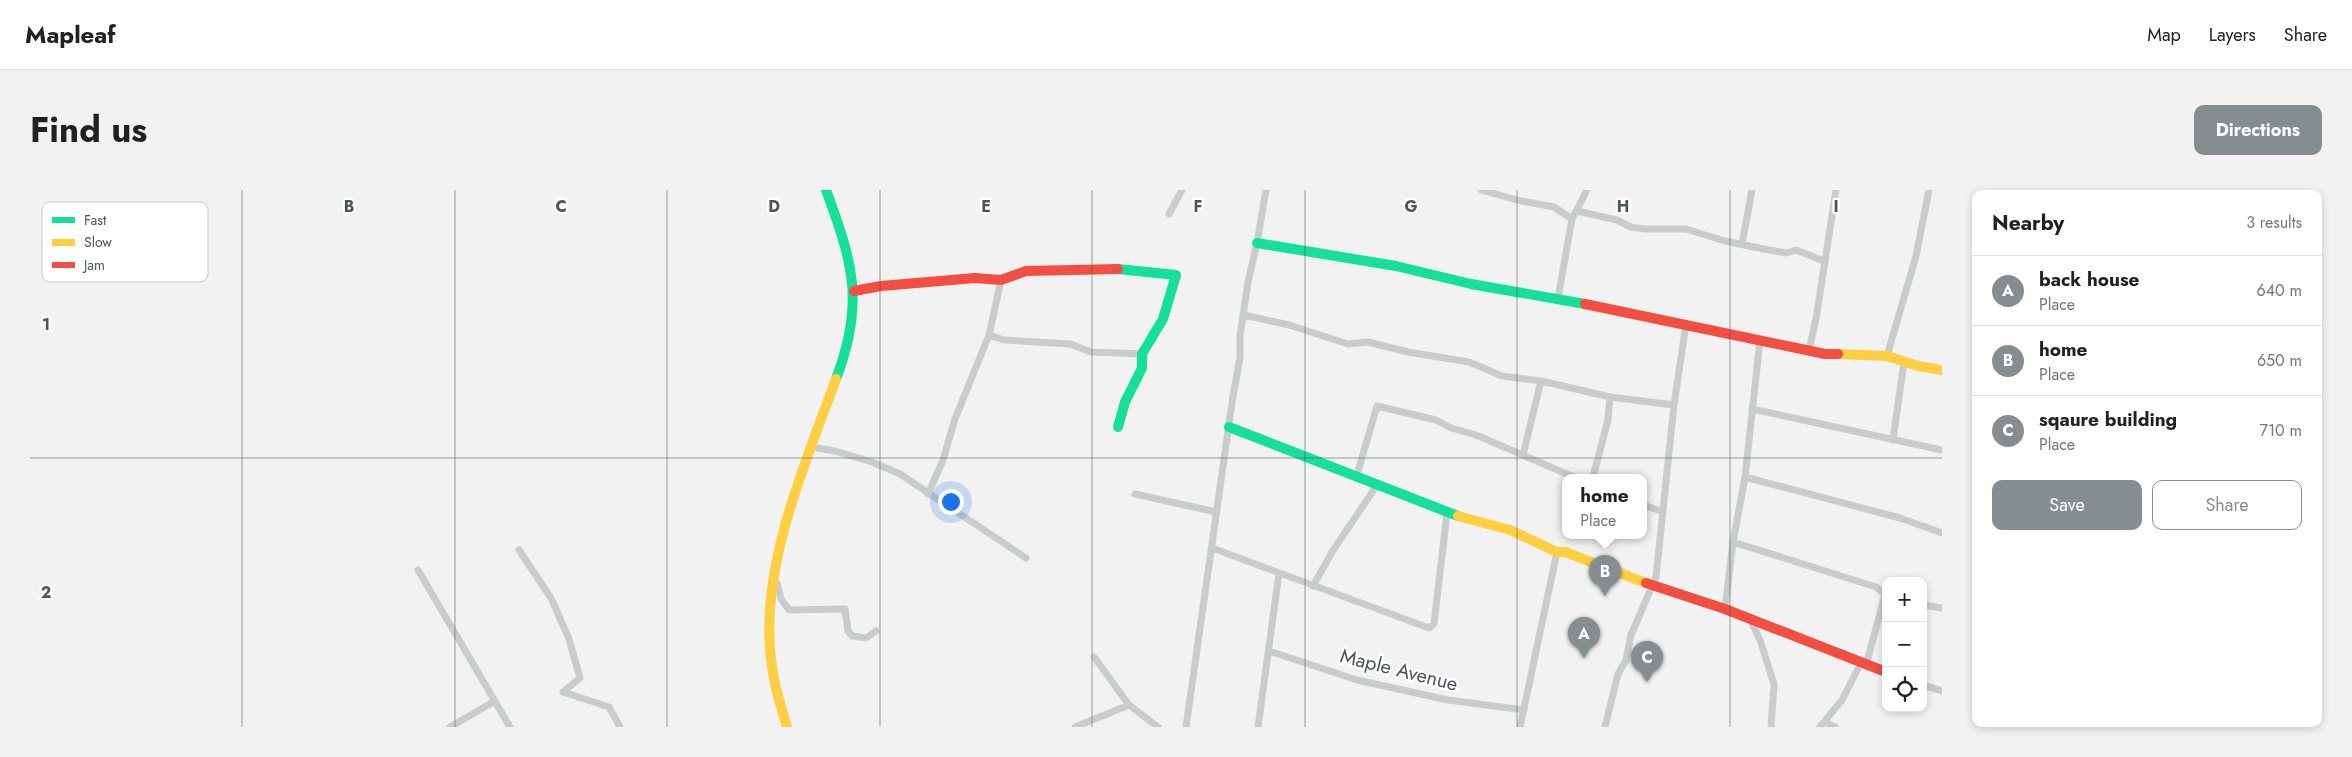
<!DOCTYPE html>
<meta charset="utf-8">
<style>
:root{--surface:#fff;--page:#f2f2f2;--text:#202124;--muted:#757577;--line:#e0e0e0;--accent:#858d90}
body{margin:0;font-family:Jost,sans-serif;background:var(--page);color:var(--text)}
.controls{position:absolute;right:15px;bottom:15px;display:grid;overflow:hidden;border-radius:10px;box-shadow:0 2px 8px #0003}
.controls button{width:45px;height:45px;display:grid;place-items:center;padding:0;border:0;border-bottom:1px solid var(--line);background:var(--surface);color:var(--text);font:25px sans-serif}
.you{position:absolute;left:920px;top:311px;width:18px;height:18px;margin:-12px;border:4px solid #fff;border-radius:50%;background:#1a73e8;box-shadow:0 0 0 8px #1a73e833}
.badge{display:grid;place-items:center;width:32px;height:32px;border-radius:50%;background:var(--accent);color:#fff;font-size:16px;font-weight:700}
.pin{position:absolute;translate:-50% -41px;filter:drop-shadow(0 1px 2px #0008)}
.pin::after{content:'';position:absolute;top:26px;width:18px;height:15px;background:inherit;clip-path:polygon(0 0,100% 0,50% 100%)}
.popup{position:absolute;left:1532px;top:284px;width:85px;height:65px;box-sizing:border-box;display:grid;place-content:center;border-radius:10px;background:var(--surface);filter:drop-shadow(0 1px 4px #0005);font-size:16px;white-space:nowrap;color:var(--muted)}
.popup b{font-size:19px;color:var(--text)}
.popup::after{content:'';position:absolute;left:50%;top:100%;margin-left:-10px;border:10px solid transparent;border-top-color:var(--surface)}
.list{margin:0;padding:0;list-style:none}
h2{display:flex;justify-content:space-between;align-items:center;height:65px;margin:0;padding:0 20px;font-size:21px}
h2 small{font-size:16px;font-weight:400;color:var(--muted)}
.list li{display:grid;grid-template-columns:32px 1fr auto;gap:15px;align-items:center;box-sizing:border-box;height:70px;padding:0 20px;border-top:1px solid var(--line)}
.list b{display:block;font-size:19px;white-space:nowrap}
.list p{margin:0;font-size:16px;white-space:nowrap;color:var(--muted)}
.list em{font-size:16px;font-style:normal;color:var(--muted)}
.actions{display:flex;gap:10px;padding:15px 20px}
.actions a{flex:1;padding:11px 0;border:1px solid var(--accent);border-radius:10px;text-align:center;font-size:18px;color:var(--accent)}
.actions .main{background:var(--accent);color:#fff}
.icon{flex:none;width:28px;height:28px;fill:none;stroke:currentColor;stroke-width:2;stroke-linecap:round;stroke-linejoin:round}
.map{position:relative;flex:none;width:1912px;height:537px;overflow:hidden;border-radius:10px}
header{display:flex;align-items:center;gap:30px;box-sizing:border-box;height:70px;padding:0 25px;background:var(--surface);border-bottom:1px solid var(--line)}
header strong{font-size:24px}
nav{display:flex;gap:28px;margin-inline-start:auto;font-size:18px}
.intro{display:flex;align-items:center;justify-content:space-between;box-sizing:border-box;height:120px;padding:0 30px}
h1{margin:0;font-size:35px}
.button{padding:12px 22px;border-radius:10px;background:var(--accent);color:#fff;font-size:18px;font-weight:700}
main{display:flex;gap:30px;padding:0 30px}
aside{flex:1;background:var(--surface);border-radius:10px;box-shadow:0 2px 8px #0003}
.map>svg:first-child{display:block}
.lines{fill:none;stroke-linecap:round;stroke-linejoin:round}
.street{stroke:#c9cccd;stroke-width:7}
.fast{stroke:#16e098;stroke-width:10}
.slow{stroke:#ffcf43;stroke-width:10}
.jam{stroke:#f24e42;stroke-width:10}
.grid{fill:none;stroke:#4a565c;stroke-width:1;stroke-opacity:0.55}
.labels{text-anchor:middle;dominant-baseline:central;stroke-width:4.5;stroke-linejoin:round;paint-order:stroke}
.street-label{font-size:20px;fill:#4a565c;stroke:#fff}
.key{fill:#fff;stroke:#c9ccce;stroke-width:1}
.key-label{font-size:14px;fill:#4a565c}
.grid-label{font-size:16px;text-anchor:middle;font-weight:bold;fill:#4a565c;stroke:#fff;stroke-width:4.5;stroke-linejoin:round;paint-order:stroke}
</style>
<header>
<strong>Mapleaf</strong>
<nav><a>Map</a><a>Layers</a><a>Share</a></nav>
</header>
<div class="intro"><h1>Find us</h1><a class="button">Directions</a></div>
<main>
<div class="map">
<svg width="1912" height="537" viewBox="0 0 1912 537">
<rect width="100%" height="100%" fill="#f2f2f2"/>
<g class="lines">
<!-- street -->
<path class="street" d="M1451 0 1487 10 1524 17 1542 29
M1547 21 1587 30 1601 37 1614 39H1656L1695 51 1734 59 1756 63 1766 60 1794 71
M1139 24 1152 0
M1712 54 1722 0
M1528 108 1542 29 1557 0
M1214 125 1259 135 1318 154 1338 152 1378 162 1439 172 1472 186 1511 191 1580 207 1644 215
M959 145 974 150 1040 154 1061 162 1112 164
M1779 160 1786 129 1806 0
M1857 166 1886 66 1899 0
M1722 219 1912 260
M1863 250 1874 172
M782 257 805 261 842 272 870 284 996 368
M1493 265 1511 191
M1327 285 1347 216 1406 230 1421 238 1446 245 1544 287
M1563 287 1578 230 1580 207
M1715 287 1870 328 1912 343
M898 304 913 270 925 229 959 145 971 90
M1105 304 1186 322
M1614 315 1633 322
M1703 352 1846 397 1856 405
M1182 358 1399 438 1404 434 1417 323
M489 360 521 408 539 449 550 488 533 502
M388 380 480 537
M747 393 751 409 759 420 815 419 818 441 822 446 836 448 846 441
M1283 396 1302 362 1347 295
M1893 415 1912 418
M1695 419 1703 352 1715 287 1730 150
M1720 429 1730 450 1744 494 1741 537
M1239 461 1327 490 1418 510 1494 520
M1064 467 1099 515 1128 537
M1836 475 1855 405
M1893 495 1912 501
M533 502 579 517 590 537
M1795 532 1805 537
M420 537 465 511
M1045 537 1099 515
M1156 537 1203 206 1210 168V146L1218 92 1227 53 1236 0
M1228 537 1249 383
M1490 537 1527 362
M1575 537 1588 484 1596 470 1601 445 1626 387 1644 215 1656 134
M1790 537 1812 510 1831 473"/>
<!-- fast -->
<path class="fast" d="M796 0C823 73 835 113 806 189
M1227 53 1366 76 1441 94 1555 114
M1088 237 1095 212 1112 178V164L1133 129 1146 85 1088 79
M1199 237 1428 326"/>
<!-- slow -->
<path class="slow" d="M1808 164 1857 166 1888 176 1912 180
M1428 326 1480 340 1527 362H1535L1616 393
M757 537C749 511 742 487 740 459 733 370 776 271 806 189"/>
<!-- jam -->
<path class="jam" d="M824 101 851 96 945 88 971 90 996 81 1088 79
M1555 114 1795 164H1808
M1616 393 1695 419 1856 482"/>
</g>
<!-- grid -->
<path class="grid" d="M212 0V537M425 0V537M637 0V537M850 0V537M1062 0V537M1275 0V537M1487 0V537M1700 0V537M0 268H1912"/>
<g class="labels">
<!-- street labels -->
<g class="street-label">
<text transform="translate(1369 480) rotate(14)">Maple Avenue</text>
</g>
</g>
<!-- legend -->
<rect x="12" y="12" width="166" height="80" rx="8" class="key"/>
<rect x="22" y="27" width="23" height="6" fill="#16e098"/>
<rect x="22" y="49" width="23" height="7" fill="#ffcf43"/>
<rect x="22" y="72" width="23" height="6" fill="#f24e42"/>
<g class="key-label">
<text x="54" y="35">Fast</text>
<text x="54" y="57">Slow</text>
<text x="54" y="80">Jam</text>
</g>
<g class="grid-label">
<text x="319" y="22">B</text>
<text x="531" y="22">C</text>
<text x="744" y="22">D</text>
<text x="956" y="22">E</text>
<text x="1168" y="22">F</text>
<text x="1381" y="22">G</text>
<text x="1593" y="22">H</text>
<text x="1806" y="22">I</text>
<text x="16" y="140">1</text>
<text x="16" y="408">2</text>
</g>
</svg>
<div class="controls">
<button>+</button>
<button>−</button>
<button><svg class="icon" aria-label="locate" viewBox="0 0 24 24"><circle cx="12" cy="12" r="6"/><path d="M12 2v4M12 18v4M2 12h4M18 12h4"/></svg></button>
</div>
<div class="you"></div>
<div class="pin badge" style="left:1554px;top:468px">A</div>
<div class="pin badge" style="left:1575px;top:406px">B</div>
<div class="popup"><b>home</b>Place</div>
<div class="pin badge" style="left:1617px;top:492px">C</div>
</div>
<aside>
<h2>Nearby<small>3 results</small></h2>
<ul class="list">
<li><span class="badge">A</span><div><b>back house</b><p>Place</p></div><em>640 m</em></li>
<li><span class="badge">B</span><div><b>home</b><p>Place</p></div><em>650 m</em></li>
<li><span class="badge">C</span><div><b>sqaure building</b><p>Place</p></div><em>710 m</em></li>
</ul>
<div class="actions"><a class="main">Save</a><a>Share</a></div>
</aside>
</main>
